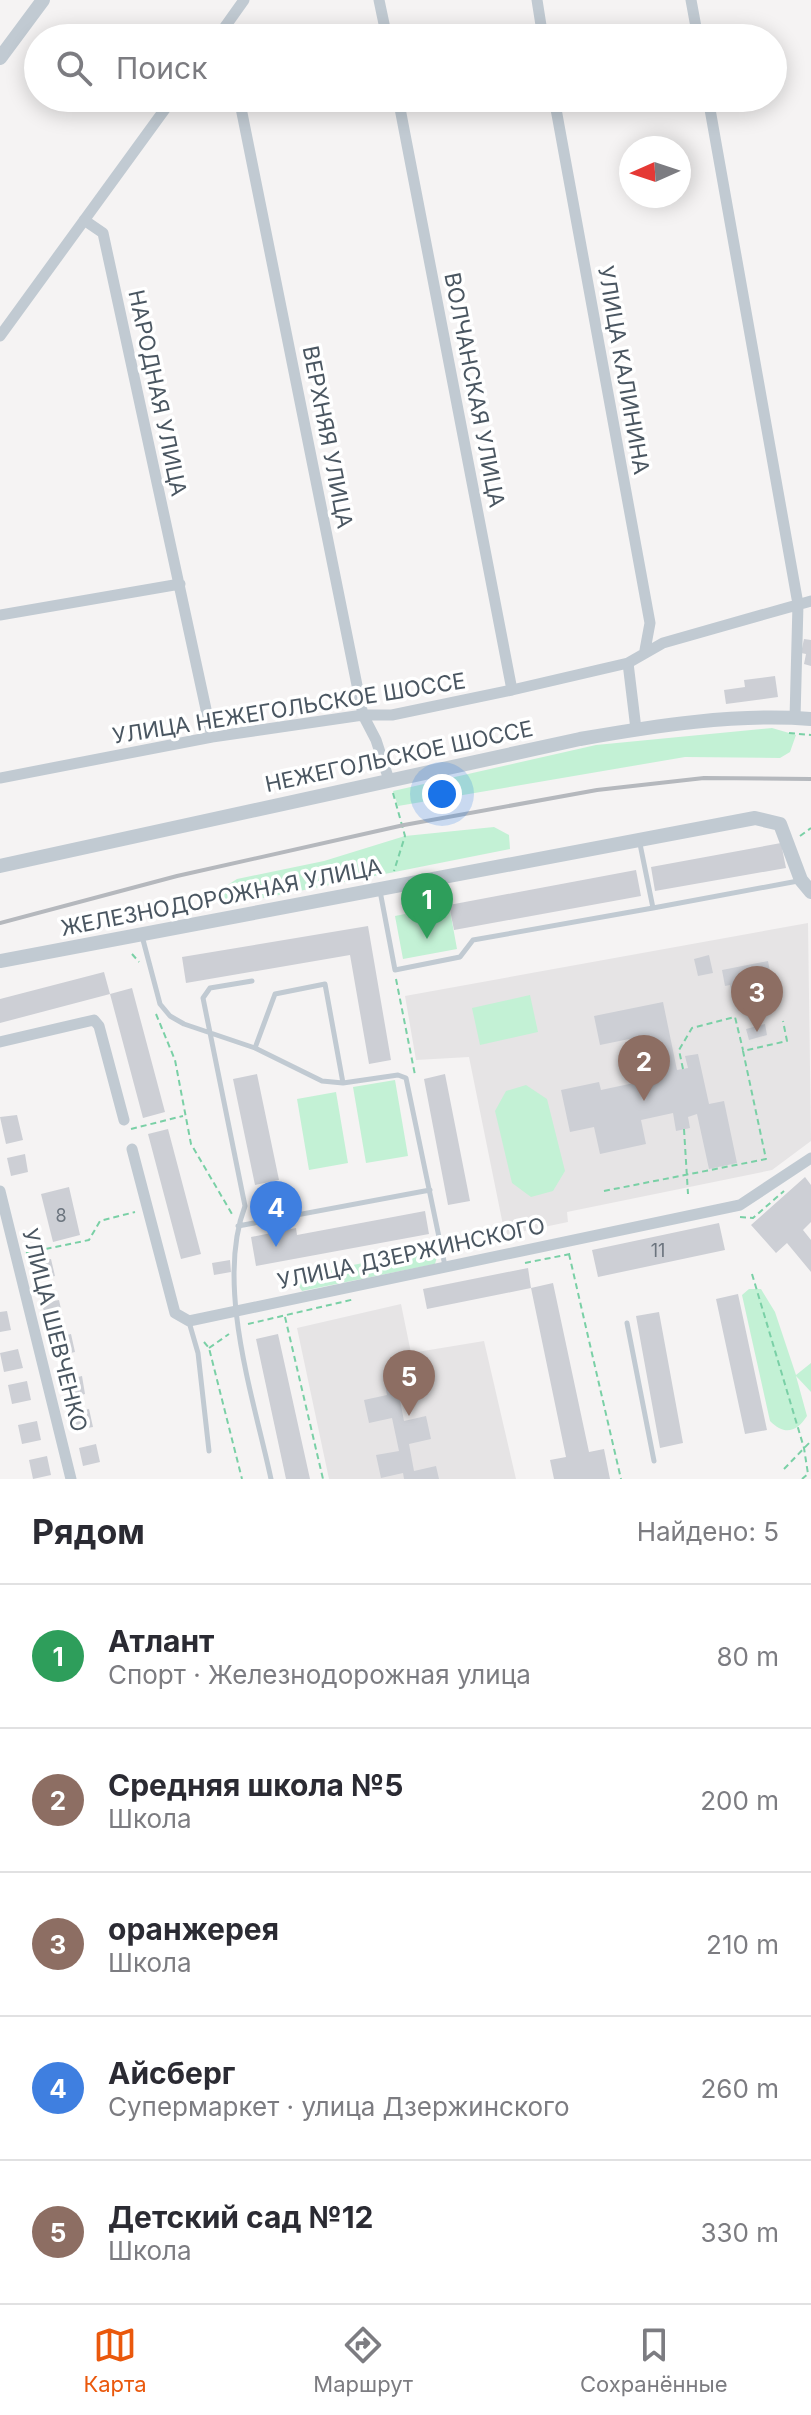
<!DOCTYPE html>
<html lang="ru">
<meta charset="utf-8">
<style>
:root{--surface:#fff;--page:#f2f2f3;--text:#2b2b33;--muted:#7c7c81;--line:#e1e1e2;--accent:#ea580c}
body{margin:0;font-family:Inter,sans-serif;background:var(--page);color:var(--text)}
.compass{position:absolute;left:619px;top:136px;width:72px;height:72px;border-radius:50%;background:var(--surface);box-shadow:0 4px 20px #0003;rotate:267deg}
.you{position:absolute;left:442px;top:794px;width:28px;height:28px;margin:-20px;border:6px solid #fff;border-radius:50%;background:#1a73e8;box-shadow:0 0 0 12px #1a73e833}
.badge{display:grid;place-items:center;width:52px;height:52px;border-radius:50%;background:var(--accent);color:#fff;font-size:26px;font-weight:700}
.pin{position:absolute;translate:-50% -66px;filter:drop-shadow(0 2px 4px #0008)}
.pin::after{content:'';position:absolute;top:42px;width:28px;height:24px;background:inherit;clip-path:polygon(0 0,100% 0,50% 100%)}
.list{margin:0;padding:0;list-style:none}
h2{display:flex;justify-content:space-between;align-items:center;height:104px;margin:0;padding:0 32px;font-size:34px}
h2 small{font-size:26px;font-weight:400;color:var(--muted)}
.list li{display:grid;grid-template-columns:52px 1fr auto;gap:24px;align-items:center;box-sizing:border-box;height:144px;padding:0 32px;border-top:2px solid var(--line)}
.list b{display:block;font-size:30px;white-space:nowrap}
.list p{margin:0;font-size:26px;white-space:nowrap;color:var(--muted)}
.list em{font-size:26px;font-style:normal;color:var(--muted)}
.icon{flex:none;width:44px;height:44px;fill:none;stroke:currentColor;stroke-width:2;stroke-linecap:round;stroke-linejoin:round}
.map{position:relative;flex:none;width:811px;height:1479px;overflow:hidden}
.search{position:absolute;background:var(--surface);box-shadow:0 4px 20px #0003;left:24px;right:24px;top:24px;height:88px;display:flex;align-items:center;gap:20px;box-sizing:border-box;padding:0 28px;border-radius:44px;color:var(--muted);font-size:30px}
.sheet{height:824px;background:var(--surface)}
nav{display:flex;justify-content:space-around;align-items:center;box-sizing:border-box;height:112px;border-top:2px solid var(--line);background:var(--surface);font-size:22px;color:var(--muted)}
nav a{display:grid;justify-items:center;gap:4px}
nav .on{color:var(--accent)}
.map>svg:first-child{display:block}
.education{fill:#e6e4e5}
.green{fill:#c3f1d5}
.building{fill:#cdcfd5}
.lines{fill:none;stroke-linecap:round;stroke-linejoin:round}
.path{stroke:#7ad0a6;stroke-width:2;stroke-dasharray:6 4;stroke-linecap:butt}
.service{stroke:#c1cad2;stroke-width:5}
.minor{stroke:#c1cad2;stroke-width:11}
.tertiary{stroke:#c1cad2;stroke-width:14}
.rail{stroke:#b5b8bd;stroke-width:4}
.labels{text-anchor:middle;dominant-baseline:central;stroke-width:7;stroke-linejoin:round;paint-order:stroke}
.number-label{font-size:18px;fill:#6b747e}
.street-label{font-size:22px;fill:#4a5661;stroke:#fff}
</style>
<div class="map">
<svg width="811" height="1479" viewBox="0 0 811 1479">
<rect width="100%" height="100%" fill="#f5f3f3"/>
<!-- education -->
<path class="education" d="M808 923 811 1141 772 1170 567 1212 568 1222 505 1235 469 1057 416 1060 405 996Z
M401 1304 411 1353 484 1341 516 1479H329L297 1328Z"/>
<!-- green -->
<path class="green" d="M772 728 796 735 790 752 780 758 685 757 398 806 393 791 596 745Z
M494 827 509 835 510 849 224 906 215 893 237 879 324 861 405 836Z
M449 905 457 949 403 959 395 916Z
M530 995 538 1032 480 1045 472 1008Z
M395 1080 408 1156 366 1163 353 1087Z
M526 1085 547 1099 565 1171 553 1191 531 1197 512 1183 495 1111 506 1091Z
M336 1092 348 1163 309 1170 297 1099Z
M433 1249 439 1250 435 1264 302 1291 293 1277Z
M749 1289H761L775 1312 796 1375 811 1363V1392L796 1376 807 1416C796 1433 784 1435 770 1421L742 1295Z"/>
<!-- building -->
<path class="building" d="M804 639 811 640V666L804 664 806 654 801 653Z
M775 676 778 697 726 704 724 690 745 687 744 680Z
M781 843 786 868 655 891 651 867Z
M636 870 641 896 454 930 449 905Z
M368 926 391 1060 369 1064 350 955 186 983 182 957Z
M709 955 713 973 698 976 694 959Z
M768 961 774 992 756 995 755 990 732 994 730 985 725 986 722 970Z
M104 972 110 994 132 988 165 1112 143 1118 110 994 0 1023V999Z
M663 1002 677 1070 688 1068 685 1056 698 1054 709 1104 724 1101 737 1163 709 1169 697 1114 688 1117 690 1128 676 1131 673 1113 641 1120 646 1144 600 1154 594 1127 570 1132 561 1090 599 1082 601 1090 648 1080 639 1037 600 1045 594 1016Z
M765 1024 767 1035 749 1040 746 1029Z
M257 1074 279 1180 255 1185 233 1079Z
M445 1074 470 1201 448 1205 424 1079Z
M17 1115 23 1140 6 1144 0 1117Z
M168 1129 201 1254 181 1259 148 1134Z
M25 1154 28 1172 11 1176 7 1158Z
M805 1177 811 1185V1222L803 1230 811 1240V1272L787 1243 776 1253 751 1225Z
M69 1187 80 1235 53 1242 41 1194Z
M425 1211 429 1234 256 1266 251 1237 296 1228 297 1235Z
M719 1223 725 1250 598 1277 592 1250Z
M51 1259 55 1276 38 1280 34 1262Z
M230 1260 231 1272 214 1275 212 1263Z
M528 1268 531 1288 427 1309 423 1289Z
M553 1283 589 1452 604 1449 610 1479H554L550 1460 566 1457 531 1288Z
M738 1294 767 1430 745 1434 716 1299Z
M59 1300 63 1318 46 1321 42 1303Z
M7 1311 11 1330 0 1332V1312Z
M659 1312 683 1443 660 1448 636 1316Z
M71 1334 75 1352 58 1356 54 1338Z
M278 1334 310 1479H286L256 1339Z
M18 1349 23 1368 4 1372 0 1353Z
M416 1366 421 1390 399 1395 404 1421 426 1416 431 1439 409 1444 414 1471 436 1466 439 1479H404L403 1473 381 1478 376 1455 399 1451 392 1418 369 1423 364 1400 387 1395 383 1373Z
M82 1376 85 1394 68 1398 65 1380Z
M27 1381 31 1400 12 1404 8 1385Z
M89 1409 93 1427 76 1430 71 1412Z
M37 1421 41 1440 22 1444 18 1425Z
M96 1444 100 1462 83 1466 79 1448Z
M47 1456 51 1475 33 1479 29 1460Z"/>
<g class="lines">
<!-- path -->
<path class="path" d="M789 733 811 735
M393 793 405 836 394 871
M800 836 811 828
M132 954 139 962
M396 979 415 1075
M156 1014 175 1060 191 1144 232 1214
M683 1069 679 1050 692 1028 735 1017 743 1050
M131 1129 183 1116
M684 1129 688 1194
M604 1191 766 1159 743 1051 787 1041 783 1021
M740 1217 753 1218 784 1191
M26 1253 89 1240 100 1221 135 1212
M569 1254 621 1479
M525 1263 570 1254
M752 1274 804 1448 808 1474 802 1479
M285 1317 323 1479
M248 1324 355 1299
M204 1342 209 1348 242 1479
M209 1348 229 1334
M784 1469 811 1441"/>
<!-- service -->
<path class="service" d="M380 891 395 970 460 957 473 940 653 908 640 844
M653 908 798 881
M142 936 160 1004 170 1016 184 1024 255 1048 322 1081 343 1083 398 1075 406 1078 445 1266
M252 981 210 988 203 998 245 1206C215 1285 254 1399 271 1479
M255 1048 275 994 325 984 343 1083
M238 1226 430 1190
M189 1322 198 1353 209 1451
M627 1323 654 1461"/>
<!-- minor -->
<path class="minor" d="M379 0 387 38
M537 0 543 38
M691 0 698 38
M217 38 244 0
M239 98 363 715 376 740 389 780
M398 98 512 690
M554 98 650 623 645 650
M708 98 798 604 795 718
M84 220 103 233 212 737
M0 336 173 98
M0 615 180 584
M628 663 636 729
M0 778 212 737 363 715H392L512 690 628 663 663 643 811 601
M0 1042 94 1020 99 1026 124 1120
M132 1149 175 1313 189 1321 740 1205 811 1158
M0 1191 71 1479"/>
<!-- tertiary -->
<path class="tertiary" d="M0 58 43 0
M0 866 580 739C654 726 736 713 811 719
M0 961 755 818 780 824 801 880 811 892"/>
<!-- rail -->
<path class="rail" d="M0 923 177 876 404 825 597 790 704 778 811 779"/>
</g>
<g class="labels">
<!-- number labels -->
<g class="number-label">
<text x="61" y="1215">8</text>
<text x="658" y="1250">11</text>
</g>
<!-- street labels -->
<g class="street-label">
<text transform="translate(624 370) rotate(80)">УЛИЦА КАЛИНИНА</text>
<text transform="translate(475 390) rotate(79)">ВОЛЧАНСКАЯ УЛИЦА</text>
<text transform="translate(158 393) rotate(78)">НАРОДНАЯ УЛИЦА</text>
<text transform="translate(328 437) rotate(79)">ВЕРХНЯЯ УЛИЦА</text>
<text transform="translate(289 708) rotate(-9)">УЛИЦА НЕЖЕГОЛЬСКОЕ ШОССЕ</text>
<text transform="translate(399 756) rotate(-12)">НЕЖЕГОЛЬСКОЕ ШОССЕ</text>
<text transform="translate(221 897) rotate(-11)">ЖЕЛЕЗНОДОРОЖНАЯ УЛИЦА</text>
<text transform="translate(411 1253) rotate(-12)">УЛИЦА ДЗЕРЖИНСКОГО</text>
<text transform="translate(55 1330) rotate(76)">УЛИЦА ШЕВЧЕНКО</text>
</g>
</g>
</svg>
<svg class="compass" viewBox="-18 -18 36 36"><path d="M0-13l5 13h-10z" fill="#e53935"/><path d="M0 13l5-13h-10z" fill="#7c7c81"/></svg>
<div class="you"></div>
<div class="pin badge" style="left:427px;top:939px;background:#2e9e5b">1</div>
<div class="pin badge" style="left:644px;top:1101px;background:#8d6e63">2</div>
<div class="pin badge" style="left:757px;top:1032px;background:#8d6e63">3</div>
<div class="pin badge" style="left:276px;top:1247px;background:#3f7fe0">4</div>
<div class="pin badge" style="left:409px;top:1416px;background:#8d6e63">5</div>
<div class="search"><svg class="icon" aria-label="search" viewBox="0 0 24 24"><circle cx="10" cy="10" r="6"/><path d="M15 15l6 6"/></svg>Поиск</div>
</div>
<section class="sheet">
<h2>Рядом<small>Найдено: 5</small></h2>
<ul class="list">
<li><span class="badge" style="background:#2e9e5b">1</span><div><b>Атлант</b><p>Спорт · Железнодорожная улица</p></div><em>80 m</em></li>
<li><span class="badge" style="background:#8d6e63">2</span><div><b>Средняя школа №5</b><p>Школа</p></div><em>200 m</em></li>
<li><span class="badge" style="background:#8d6e63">3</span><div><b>оранжерея</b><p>Школа</p></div><em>210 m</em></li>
<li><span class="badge" style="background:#3f7fe0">4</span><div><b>Айсберг</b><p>Супермаркет · улица Дзержинского</p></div><em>260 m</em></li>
<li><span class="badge" style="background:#8d6e63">5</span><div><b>Детский сад №12</b><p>Школа</p></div><em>330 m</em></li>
</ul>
</section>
<nav>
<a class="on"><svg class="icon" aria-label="map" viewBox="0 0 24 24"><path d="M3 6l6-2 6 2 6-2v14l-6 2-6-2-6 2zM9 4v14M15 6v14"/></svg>Карта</a>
<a><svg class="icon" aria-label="directions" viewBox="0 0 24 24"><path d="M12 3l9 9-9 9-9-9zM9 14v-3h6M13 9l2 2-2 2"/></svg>Маршрут</a>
<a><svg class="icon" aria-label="saved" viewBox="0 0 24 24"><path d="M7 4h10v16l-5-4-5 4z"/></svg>Сохранённые</a>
</nav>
